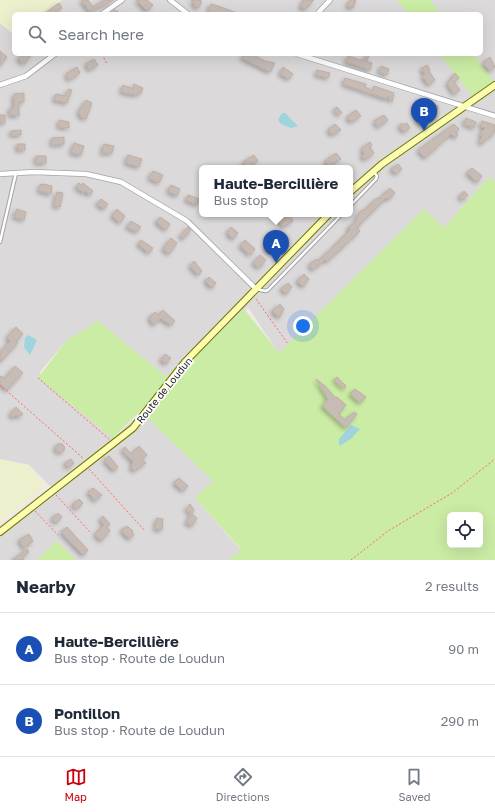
<!DOCTYPE html>
<meta charset="utf-8">
<style>
:root{--surface:#fff;--page:#f2f2f3;--text:#1f2937;--muted:#747a83;--line:#e0e1e3;--accent:#c9000a}
body{margin:0;font-family:"Golos Text",sans-serif;background:var(--page);color:var(--text)}
.controls{position:absolute;right:12px;bottom:12px;display:grid;overflow:hidden;border-radius:6px;box-shadow:0 4px 16px #0002}
.controls button{width:36px;height:36px;display:grid;place-items:center;padding:0;border:0;border-bottom:1px solid var(--line);background:var(--surface);color:var(--text);font:20px sans-serif}
.you{position:absolute;left:303px;top:326px;width:14px;height:14px;margin:-10px;border:3px solid #fff;border-radius:50%;background:#1a73e8;box-shadow:0 0 0 6px #1a73e833}
.badge{display:grid;place-items:center;width:26px;height:26px;border-radius:50%;background:var(--accent);color:#fff;font-size:13px;font-weight:700}
.pin{position:absolute;translate:-50% -33px;filter:drop-shadow(0 1px 2px #0008)}
.pin::after{content:'';position:absolute;top:21px;width:14px;height:12px;background:inherit;clip-path:polygon(0 0,100% 0,50% 100%)}
.popup{position:absolute;left:199px;top:165px;width:154px;height:52px;box-sizing:border-box;display:grid;place-content:center;border-radius:6px;background:var(--surface);filter:drop-shadow(0 1px 3px #0005);font-size:13px;white-space:nowrap;color:var(--muted)}
.popup b{font-size:15px;color:var(--text)}
.popup::after{content:'';position:absolute;left:50%;top:100%;margin-left:-8px;border:8px solid transparent;border-top-color:var(--surface)}
.list{margin:0;padding:0;list-style:none}
h2{display:flex;justify-content:space-between;align-items:center;height:52px;margin:0;padding:0 16px;font-size:17px}
h2 small{font-size:13px;font-weight:400;color:var(--muted)}
.list li{display:grid;grid-template-columns:26px 1fr auto;gap:12px;align-items:center;box-sizing:border-box;height:72px;padding:0 16px;border-top:1px solid var(--line)}
.list b{display:block;font-size:15px;white-space:nowrap}
.list p{margin:0;font-size:13px;white-space:nowrap;color:var(--muted)}
.list em{font-size:13px;font-style:normal;color:var(--muted)}
.icon{flex:none;width:22px;height:22px;fill:none;stroke:currentColor;stroke-width:2;stroke-linecap:round;stroke-linejoin:round}
.map{position:relative;flex:none;width:495px;height:560px;overflow:hidden}
.search{position:absolute;background:var(--surface);box-shadow:0 4px 16px #0002;left:12px;right:12px;top:12px;height:44px;display:flex;align-items:center;gap:10px;box-sizing:border-box;padding:0 14px;border-radius:6px;color:var(--muted);font-size:15px}
.sheet{height:196px;background:var(--surface)}
nav{display:flex;justify-content:space-around;align-items:center;box-sizing:border-box;height:56px;border-top:1px solid var(--line);background:var(--surface);font-size:11px;color:var(--muted)}
nav a{display:grid;justify-items:center;gap:2px}
nav .on{color:var(--accent)}
.map>svg:first-child{display:block}
.residential{fill:#dbd9da;fill-rule:evenodd}
.farmland{fill:#eeefcc}
.grass{fill:#cbeca4;fill-rule:evenodd}
.water{fill:#9fd4df}
.building{fill:#c6bbb5;stroke:#c1afa3;filter:url(#shadow)}
.lines{fill:none;stroke-linecap:round;stroke-linejoin:round}
.service-casing{stroke:#a4a4a4;stroke-width:4.5}
.minor-casing{stroke:#a4a4a4;stroke-width:6}
.secondary-casing{stroke:#707700;stroke-width:8}
.path{stroke:#ff6a62;stroke-width:1;stroke-dasharray:2 2;stroke-linecap:butt}
.service{stroke:#fff;stroke-width:2.5}
.minor{stroke:#fff;stroke-width:4.5}
.secondary{stroke:#fdfdb2;stroke-width:6}
.labels{text-anchor:middle;dominant-baseline:central;stroke-width:3.5;stroke-linejoin:round;paint-order:stroke}
.street-label{font-size:10px;fill:#1d1d1d;stroke:#fff}
</style>
<div class="map">
<svg width="495" height="560" viewBox="0 0 495 560">
<defs>
<filter id="shadow"><feDropShadow dx="-2" dy="2" stdDeviation="2" flood-color="#0004"/></filter>
</defs>
<rect width="100%" height="100%" fill="#efeae2"/>
<!-- residential -->
<path class="residential" d="M62 0H495V181L489 177 444 228 424 209 291 344 279 354 248 307 175 384 98 321 66 341 39 373 114 438 142 411 213 481 195 498 241 550 229 560H75L57 541 37 560H0V526L51 487 29 465 0 459V23L14 35V54H481V14H44ZM202 168H350V214H202Z"/>
<!-- farmland -->
<path class="farmland" d="M0 0H62L44 14H14V35L0 23Z
M0 459 29 465 44 486 0 521Z"/>
<!-- grass -->
<path class="grass" d="M397 0H430L441 14H408Z
M440 54H473L494 81 472 96Z
M489 177 495 181V560H229L241 549 195 498 213 481 140 411 113 438 38 378 66 341 98 321 170 380 244 309 279 353 424 209 444 228ZM450 515H480V545H450Z
M57 541 76 560H37Z"/>
<!-- water -->
<path class="water" d="M282 113H285L298 126 291 128 281 124 278 120Z
M28 335 37 340 30 355 24 347 25 338Z
M351 425 360 429 351 439 339 446V439Z"/>
<!-- building -->
<path class="building" d="M81 0H88L93 7 104 0H114L90 12Z
M136 0H147L153 5 147 11Z
M191 0H200L202 2 198 8 193 5 195 3Z
M302 0H314L304 10 300 6 304 1Z
M350 0H356L353 8 347 6Z
M59 3 62 8 54 14H44Z
M211 4 218 6 240 14H215L208 11Z
M115 10 122 14H109Z
M0 51 7 57 0 66Z
M22 54H32L24 64 18 59Z
M244 54H252L265 61 275 63 270 72 242 58Z
M367 54H369L367 62 372 63 370 70 346 62 348 56 364 61Z
M490 57 495 67 490 71 483 63Z
M94 59 98 65 89 70 86 64Z
M427 65 430 70 429 71 435 80 429 85 422 76 425 74 421 69Z
M381 66 389 69 387 75 379 72Z
M77 67 80 73 69 80 66 74Z
M283 67 293 74 289 79 280 74Z
M317 70 330 73 328 78 316 75Z
M455 73 459 78 454 82 460 90 454 94 447 83 453 77 452 76Z
M345 78 366 84 365 87 373 91 374 86 394 93 392 102 388 96 387 99 343 84Z
M134 84 143 88 141 93H138L137 95 121 92 123 85 133 89Z
M69 89 72 90 67 103 54 100 56 94 65 96Z
M24 93V102H19V116L10 115V108H14V94Z
M86 100 92 103 86 119 81 117V115L78 113Z
M431 104 438 106 436 117 427 114Z
M337 107 342 113 338 115 334 109Z
M356 110 361 116 351 122 347 117Z
M0 115H5V123H0Z
M384 115 388 120 378 127 374 121Z
M423 115 427 121 421 125 417 119Z
M466 118 476 122 474 128 464 124Z
M59 120 69 122V128L59 127Z
M482 121 495 125V131L491 137 489 136 482 144 479 141 482 137 480 133 485 128 480 126Z
M402 123 403 125 407 123 410 128 404 132 399 126Z
M335 124 341 130 332 135 328 130Z
M454 124 459 129 456 133 458 135 455 138 451 134 425 158 418 150Z
M21 130V135H11V131Z
M64 137V144L52 145V138Z
M370 142 372 145 370 147 374 153 365 160 361 155 364 154 362 148Z
M74 143 84 146 81 155 71 153Z
M17 144H25V150H18Z
M104 144 114 146 112 153H102Z
M336 153 341 159 329 166 325 161Z
M128 155 142 159 139 167 126 163Z
M254 155 258 161 247 168 243 162Z
M36 156H46V163H36Z
M398 164 402 169 396 174 391 169Z
M472 168 482 176 477 182 467 173Z
M153 171 163 175 159 183 149 178Z
M79 183 81 185 83 183 93 191 90 195 85 191 84 193 76 187Z
M43 184 52 186 51 194 39 191 40 185Z
M171 185 180 189 177 196 168 191Z
M390 188 395 193 388 200 386 198 363 221 357 228 360 231 327 262 325 260 313 270 309 265 316 259 318 261 331 249 350 230 348 228 357 220 356 218 360 212 364 209 365 210 377 198 379 199Z
M464 191 468 195 463 200 459 197Z
M57 192 63 193 60 207 54 206Z
M188 195 199 199 197 205 186 200Z
M101 199 108 204 104 209 97 204Z
M17 209 26 212 24 220 14 217Z
M117 209 125 216 120 223 112 216Z
M286 214H289L293 221 283 227 278 220Z
M160 217 170 224 166 230 156 222Z
M131 221 141 227 137 232 127 227Z
M188 227 191 230 183 239 180 236Z
M231 227 238 233 233 239 227 233Z
M277 236 284 242 280 245 279 244 271 253 265 248Z
M171 238 177 243 169 254 163 249Z
M141 240 153 248 149 253 138 244Z
M245 240 255 249 250 255 240 246Z
M260 255 266 260 259 268 253 263Z
M194 261 202 271 198 275 190 266Z
M304 274 309 279 303 287 297 281Z
M209 277 216 283 212 288 205 281Z
M288 283 292 287 286 294 281 289Z
M280 304 284 309 279 318 272 311Z
M163 310 175 321 171 325 160 318 154 325 149 318 155 312 158 315Z
M16 327 23 334 16 341 18 343 0 362V352L10 341 7 337Z
M165 354 171 358 166 364 161 360Z
M15 366 23 373 7 390 0 384V376L5 378Z
M337 377 346 386 344 389 334 380Z
M316 379 325 386 336 398 337 397 346 405 339 414 345 420 354 412 357 414 346 428 322 406 328 399Z
M355 389 366 397 360 403 350 394Z
M16 407 23 414 19 417 16 415 13 418 10 414Z
M55.5 448a4.5 4.5 0 1 1 9 0a4.5 4.5 0 1 1-9 0Z
M139 446 147 455 142 459 146 463 134 471 131 468 133 462 122 450 125 447 131 454Z
M109 456 118 467 114 471 104 460Z
M71 459 74 463 68 468 65 463Z
M179 478 188 486 183 491 174 483Z
M93 488 102 495 95 501 88 492Z
M79 499 83 503 77 509 72 505Z
M190 504 194 510 192 514 186 510Z
M58 513 62 517 56 523 52 518Z
M191 514 197 518 192 526 186 523Z
M103 516 110 524 107 527 110 531 101 541 95 534 104 525 100 519Z
M157 518 163 519 162 530 155 529Z
M127 526 133 531 132 532 134 535 129 539 121 530Z
M67 527 88 550 83 555 61 532Z
M29 534 33 541 24 548 19 540Z
M27 549 29 552 22 557 24 560H12Z"/>
<g class="lines">
<defs>
<path id="service" d="M350 206 376 179 377 176 374 172
M0 242 16 173
M257 289 265 291 268 290 342 214"/>
<path id="minor" d="M170 0 188 14
M102 14 122 0
M317 14 330 0
M297 54 495 116
M0 85 26 76 55 54
M0 174 34 172 86 174 121 182 187 221 256 289"/>
<path id="secondary" d="M350 192 382 164 495 85
M0 532 133 428 185 362 329 214"/>
</defs>
<!-- service casing -->
<use href="#service" class="service-casing"/>
<!-- minor casing -->
<use href="#minor" class="minor-casing"/>
<!-- secondary casing -->
<use href="#secondary" class="secondary-casing"/>
<!-- path -->
<path class="path" d="M102 54 107 64
M256 299 288 344
M38 378 109 439
M0 385 84 459
M89 469 145 531
M56 495 91 533
M35 511 58 535
M351 560 388 531 452 493 495 459"/>
<!-- service -->
<use href="#service" class="service"/>
<!-- minor -->
<use href="#minor" class="minor"/>
<!-- secondary -->
<use href="#secondary" class="secondary"/>
</g>
<g class="labels">
<!-- street labels -->
<g class="street-label">
<text transform="translate(164 390) rotate(-51)">Route de Loudun</text>
</g>
</g>
</svg>
<div class="controls">
<button><svg class="icon" aria-label="locate" viewBox="0 0 24 24"><circle cx="12" cy="12" r="6"/><path d="M12 2v4M12 18v4M2 12h4M18 12h4"/></svg></button>
</div>
<div class="you"></div>
<div class="pin badge" style="left:276px;top:263px;background:#1a4fb4">A</div>
<div class="popup"><b>Haute-Bercillière</b>Bus stop</div>
<div class="pin badge" style="left:424px;top:131px;background:#1a4fb4">B</div>
<div class="search"><svg class="icon" aria-label="search" viewBox="0 0 24 24"><circle cx="10" cy="10" r="6"/><path d="M15 15l6 6"/></svg>Search here</div>
</div>
<section class="sheet">
<h2>Nearby<small>2 results</small></h2>
<ul class="list">
<li><span class="badge" style="background:#1a4fb4">A</span><div><b>Haute-Bercillière</b><p>Bus stop · Route de Loudun</p></div><em>90 m</em></li>
<li><span class="badge" style="background:#1a4fb4">B</span><div><b>Pontillon</b><p>Bus stop · Route de Loudun</p></div><em>290 m</em></li>
</ul>
</section>
<nav>
<a class="on"><svg class="icon" aria-label="map" viewBox="0 0 24 24"><path d="M3 6l6-2 6 2 6-2v14l-6 2-6-2-6 2zM9 4v14M15 6v14"/></svg>Map</a>
<a><svg class="icon" aria-label="directions" viewBox="0 0 24 24"><path d="M12 3l9 9-9 9-9-9zM9 14v-3h6M13 9l2 2-2 2"/></svg>Directions</a>
<a><svg class="icon" aria-label="saved" viewBox="0 0 24 24"><path d="M7 4h10v16l-5-4-5 4z"/></svg>Saved</a>
</nav>
